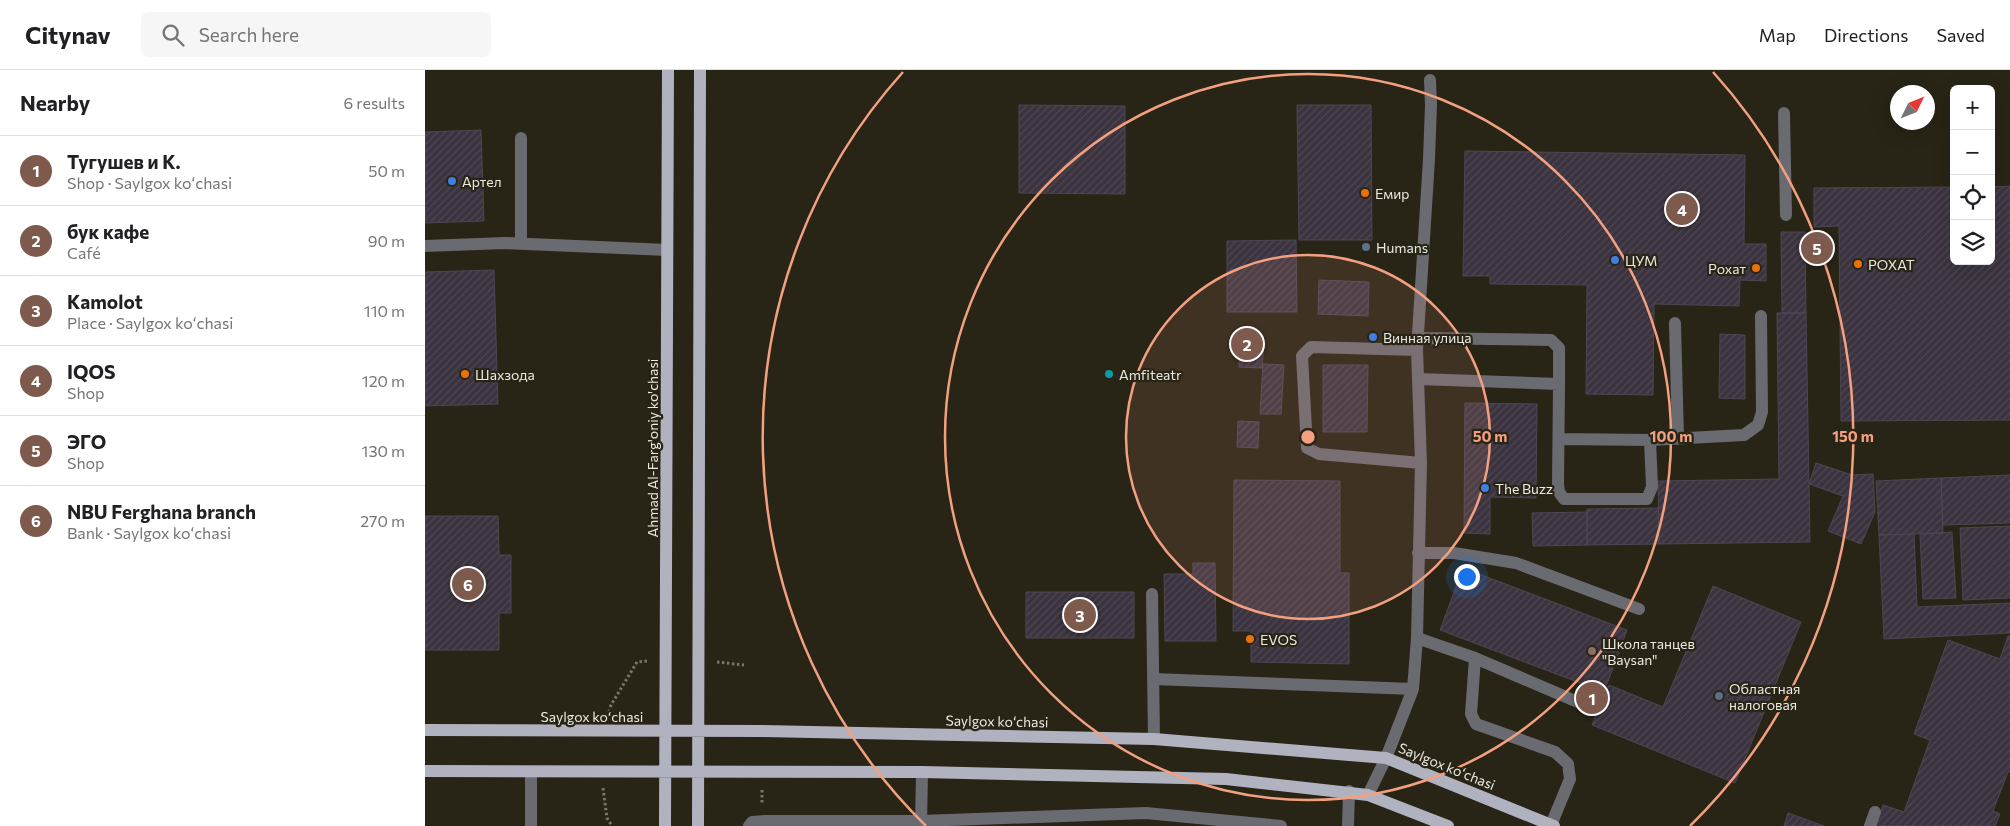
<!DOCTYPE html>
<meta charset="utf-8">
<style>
:root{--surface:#fff;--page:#f6f6f6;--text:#202124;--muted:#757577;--line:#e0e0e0;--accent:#7e5a4d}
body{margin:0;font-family:Commissioner,sans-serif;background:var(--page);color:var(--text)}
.controls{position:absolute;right:15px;top:15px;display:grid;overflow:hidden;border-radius:8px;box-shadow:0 5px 20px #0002}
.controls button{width:45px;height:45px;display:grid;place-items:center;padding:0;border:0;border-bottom:1px solid var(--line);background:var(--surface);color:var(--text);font:25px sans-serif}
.compass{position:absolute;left:1465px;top:15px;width:45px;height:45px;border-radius:50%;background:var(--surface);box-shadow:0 5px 20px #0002;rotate:47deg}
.you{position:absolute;left:1041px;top:506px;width:18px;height:18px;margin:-12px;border:4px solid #fff;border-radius:50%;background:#1a73e8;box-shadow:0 0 0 8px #1a73e833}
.badge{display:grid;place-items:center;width:32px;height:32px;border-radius:50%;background:var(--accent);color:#fff;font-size:16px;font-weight:700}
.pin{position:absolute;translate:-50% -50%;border:2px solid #fff;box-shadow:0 1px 5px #0006}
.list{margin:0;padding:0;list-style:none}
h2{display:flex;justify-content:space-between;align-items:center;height:65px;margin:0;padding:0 20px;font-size:21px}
h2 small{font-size:16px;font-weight:400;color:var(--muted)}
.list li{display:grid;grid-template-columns:32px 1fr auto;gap:15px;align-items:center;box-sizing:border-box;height:70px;padding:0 20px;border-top:1px solid var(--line)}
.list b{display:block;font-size:19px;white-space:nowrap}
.list p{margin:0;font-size:16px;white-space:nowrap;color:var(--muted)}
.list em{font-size:16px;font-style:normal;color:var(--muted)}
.icon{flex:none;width:28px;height:28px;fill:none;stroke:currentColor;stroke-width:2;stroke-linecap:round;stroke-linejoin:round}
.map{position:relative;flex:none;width:1585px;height:756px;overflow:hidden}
header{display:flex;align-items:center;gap:30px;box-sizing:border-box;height:70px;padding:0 25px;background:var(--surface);border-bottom:1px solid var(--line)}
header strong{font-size:24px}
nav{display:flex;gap:28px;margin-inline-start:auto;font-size:18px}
.search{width:350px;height:45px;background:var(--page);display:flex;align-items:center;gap:12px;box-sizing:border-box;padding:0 18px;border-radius:8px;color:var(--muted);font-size:19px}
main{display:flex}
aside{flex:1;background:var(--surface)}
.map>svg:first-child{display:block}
.building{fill:url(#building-hatch);stroke:#4e4653}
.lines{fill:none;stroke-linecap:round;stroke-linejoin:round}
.path{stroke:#787569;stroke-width:3;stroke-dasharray:2.5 2.5;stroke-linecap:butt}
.minor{stroke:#6a6a71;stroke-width:12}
.major{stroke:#b1b2c0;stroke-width:12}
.ring{fill:none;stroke:#f2a080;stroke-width:2.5}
.shop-dot{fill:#3f7fe0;stroke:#282416;stroke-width:2}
.food-dot{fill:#e8710a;stroke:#282416;stroke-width:2}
.service-dot{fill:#5c6f8a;stroke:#282416;stroke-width:2}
.culture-dot{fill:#0f9aa8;stroke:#282416;stroke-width:2}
.education-dot{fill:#8d6e63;stroke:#282416;stroke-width:2}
.labels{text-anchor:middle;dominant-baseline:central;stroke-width:4.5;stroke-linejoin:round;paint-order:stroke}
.poi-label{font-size:14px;fill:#ebe9e0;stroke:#282416;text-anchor:start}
.street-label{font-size:14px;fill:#ebe9e0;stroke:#282416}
.centre{fill:#f2a080;stroke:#282416;stroke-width:2.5}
.ring-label{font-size:15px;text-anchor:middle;font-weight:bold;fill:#f2a080;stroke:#282416;stroke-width:4.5;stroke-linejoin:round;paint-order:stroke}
</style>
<header>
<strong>Citynav</strong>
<div class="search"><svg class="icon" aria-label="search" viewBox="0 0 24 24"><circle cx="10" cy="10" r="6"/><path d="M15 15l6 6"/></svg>Search here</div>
<nav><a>Map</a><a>Directions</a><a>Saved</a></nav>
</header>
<main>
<aside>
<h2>Nearby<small>6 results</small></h2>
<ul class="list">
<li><span class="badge">1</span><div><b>Тугушев и К.</b><p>Shop · Saylgox koʻchasi</p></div><em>50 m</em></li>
<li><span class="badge">2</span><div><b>бук кафе</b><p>Café</p></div><em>90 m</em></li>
<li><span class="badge">3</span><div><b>Kamolot</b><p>Place · Saylgox koʻchasi</p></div><em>110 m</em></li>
<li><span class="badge">4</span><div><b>IQOS</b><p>Shop</p></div><em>120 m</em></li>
<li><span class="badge">5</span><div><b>ЭГО</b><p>Shop</p></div><em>130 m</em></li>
<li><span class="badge">6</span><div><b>NBU Ferghana branch</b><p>Bank · Saylgox koʻchasi</p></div><em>270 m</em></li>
</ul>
</aside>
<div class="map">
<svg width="1585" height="756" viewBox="0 0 1585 756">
<defs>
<pattern id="building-hatch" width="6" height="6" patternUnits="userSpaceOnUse" patternTransform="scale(1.25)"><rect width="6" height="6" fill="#3b333f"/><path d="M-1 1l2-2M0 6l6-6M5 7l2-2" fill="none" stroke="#4e4751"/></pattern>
</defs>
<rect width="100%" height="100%" fill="#282416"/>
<!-- building -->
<path class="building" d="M594 35 700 36V124L594 123Z
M872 35H946L947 170H874Z
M56 60 59 151 0 153V62Z
M1040 81 1320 85 1319 174H1341V211L1315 210 1314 236 1229 234 1228 325 1161 324 1162 215 1065 214V206H1038Z
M1585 116V350L1416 351 1414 156 1389 157V118L1529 117V191H1566V117Z
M1356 162H1380L1381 243H1357Z
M871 170 872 242H802V171Z
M69 200 73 334 0 336V202Z
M894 210 944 212 943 246 893 244Z
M1352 243H1381L1385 472 1234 474 1233 411 1354 409Z
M1295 264 1320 265V329L1294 328Z
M815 270 839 272 837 298 814 297Z
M838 294 859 295 856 344H835Z
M898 295H943L942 362H898Z
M1040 333 1112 334 1111 428 1065 427V464L1039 463Z
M813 351 834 352 833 378 812 377Z
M1391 393 1427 405 1448 404 1450 442 1436 474 1403 461 1418 426 1384 414Z
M1585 405V453L1518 455 1516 408Z
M1516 408 1518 463 1454 465 1451 411Z
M809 410 915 411V503H924V594L826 592V561H808Z
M1233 438 1234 474 1162 475V439Z
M1162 442V475L1108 476 1107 443Z
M0 446H73L74 485H86V543H74V580H0Z
M1585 456V528L1538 530 1535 458Z
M1527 462 1531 528 1498 529 1495 464Z
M1489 464 1492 537 1585 533V563L1459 569 1454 465Z
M768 493H790L791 571H740L739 504H768Z
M1038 498 1202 560 1179 622 1015 560Z
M1288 516 1376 552 1310 713 1167 655 1184 615 1238 637Z
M601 522H709V568H601Z
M1583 566H1585V702H1583L1568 741 1575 744 1570 756H1451L1458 735 1479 742 1505 670 1489 664 1523 570 1575 589Z
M1363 743 1399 756H1359Z"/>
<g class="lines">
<!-- path -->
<path class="path" d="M292 592 319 595
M184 642 186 635 212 592 223 591
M178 718 182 748 187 756
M337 720V733"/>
<!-- minor -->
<path class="minor" d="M1359 43 1361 145
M96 174V68
M0 176 80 173 242 180
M1250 253 1253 368
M992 280 886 277 877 286 882 378 894 384 996 393
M993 309 1134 314V278L1126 270 994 268
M1134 369 1225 370 1227 417 1222 429H1139L1134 422 1133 414 1134 314
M1225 370 1319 365 1333 355 1337 342 1336 246
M993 483H1029L1091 493 1214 539
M727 524 729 669
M992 568 1050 588 1162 636
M1050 588 1046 644 1051 654 1130 682 1143 694 1145 709 1126 755
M728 609 988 619
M943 725 961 688 988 619 992 568 996 393 992 280 1004 89 1006 35 1005 10
M106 756V702
M324 756 327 752 340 751H496L721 743 856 756
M496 756 497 702
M923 756 924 721
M1445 756 1450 742"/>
<!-- major -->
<path class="major" d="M0 660 338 661 729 669 961 688 1129 756
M0 701 497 702 801 709 943 725 1023 756
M240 756 243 0
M273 756 275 0"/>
</g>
<!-- distance rings -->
<circle cx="883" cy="367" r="182" fill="#f2a080" fill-opacity=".12"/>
<g class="ring">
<circle cx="883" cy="367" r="182"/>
<circle cx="883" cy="367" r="363"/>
<path d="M501 756A545 545 0 0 1 478 2M1288 2A545 545 0 0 1 1265 756"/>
</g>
<!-- markers -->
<g class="shop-dot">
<circle cx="27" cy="111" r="5"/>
<circle cx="1190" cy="190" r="5"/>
<circle cx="948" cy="267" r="5"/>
<circle cx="1060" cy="418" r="5"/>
</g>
<g class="food-dot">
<circle cx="940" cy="123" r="5"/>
<circle cx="1433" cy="194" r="5"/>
<circle cx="1331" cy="198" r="5"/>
<circle cx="40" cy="304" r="5"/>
<circle cx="825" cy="569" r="5"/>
</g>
<g class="service-dot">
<circle cx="941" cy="177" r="5"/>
<circle cx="1294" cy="626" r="5"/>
</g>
<circle class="culture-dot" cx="684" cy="304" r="5"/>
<circle class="education-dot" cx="1167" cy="581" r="5"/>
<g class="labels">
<!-- poi labels -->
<g class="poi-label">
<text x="37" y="111">Артел</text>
<text x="950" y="123">Емир</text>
<text x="951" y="177">Humans</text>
<text x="1200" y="190">ЦУМ</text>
<text x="1443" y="194">РОХАТ</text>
<text x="1321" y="198" text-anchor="end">Рохат</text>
<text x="958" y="267">Винная улица</text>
<text x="50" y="304">Шахзода</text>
<text x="694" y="304">Amfiteatr</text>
<text x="1070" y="418">The Buzz</text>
<text x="835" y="569">EVOS</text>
<text x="1177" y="573">Школа танцев<tspan x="1177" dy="16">"Baysan"</tspan></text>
<text x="1304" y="618">Областная<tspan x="1304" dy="16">налоговая</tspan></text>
</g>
<!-- street labels -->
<g class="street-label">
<text transform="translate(227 378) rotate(-90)">Ahmad Al-Farg'oniy ko'chasi</text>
<text x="167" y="646">Saylgox koʻchasi</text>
<text transform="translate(572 651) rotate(1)">Saylgox koʻchasi</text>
<text transform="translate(1022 696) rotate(22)">Saylgox koʻchasi</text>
</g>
</g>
<circle cx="883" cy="367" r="8" class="centre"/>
<g class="ring-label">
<text x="1065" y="372">50 m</text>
<text x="1246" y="372">100 m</text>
<text x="1428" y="372">150 m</text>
</g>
</svg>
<div class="controls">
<button>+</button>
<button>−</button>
<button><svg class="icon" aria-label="locate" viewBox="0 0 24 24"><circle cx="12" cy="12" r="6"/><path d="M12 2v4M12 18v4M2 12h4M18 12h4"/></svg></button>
<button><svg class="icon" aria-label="layers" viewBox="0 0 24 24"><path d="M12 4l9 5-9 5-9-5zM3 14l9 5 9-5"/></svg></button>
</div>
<svg class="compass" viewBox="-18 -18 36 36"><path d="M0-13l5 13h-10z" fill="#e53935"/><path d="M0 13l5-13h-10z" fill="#757577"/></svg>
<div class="you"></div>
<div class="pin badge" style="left:1167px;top:628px">1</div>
<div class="pin badge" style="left:822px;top:274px">2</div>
<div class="pin badge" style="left:655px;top:545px">3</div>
<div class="pin badge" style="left:1257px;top:139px">4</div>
<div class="pin badge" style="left:1392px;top:178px">5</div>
<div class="pin badge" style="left:43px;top:514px">6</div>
</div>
</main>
